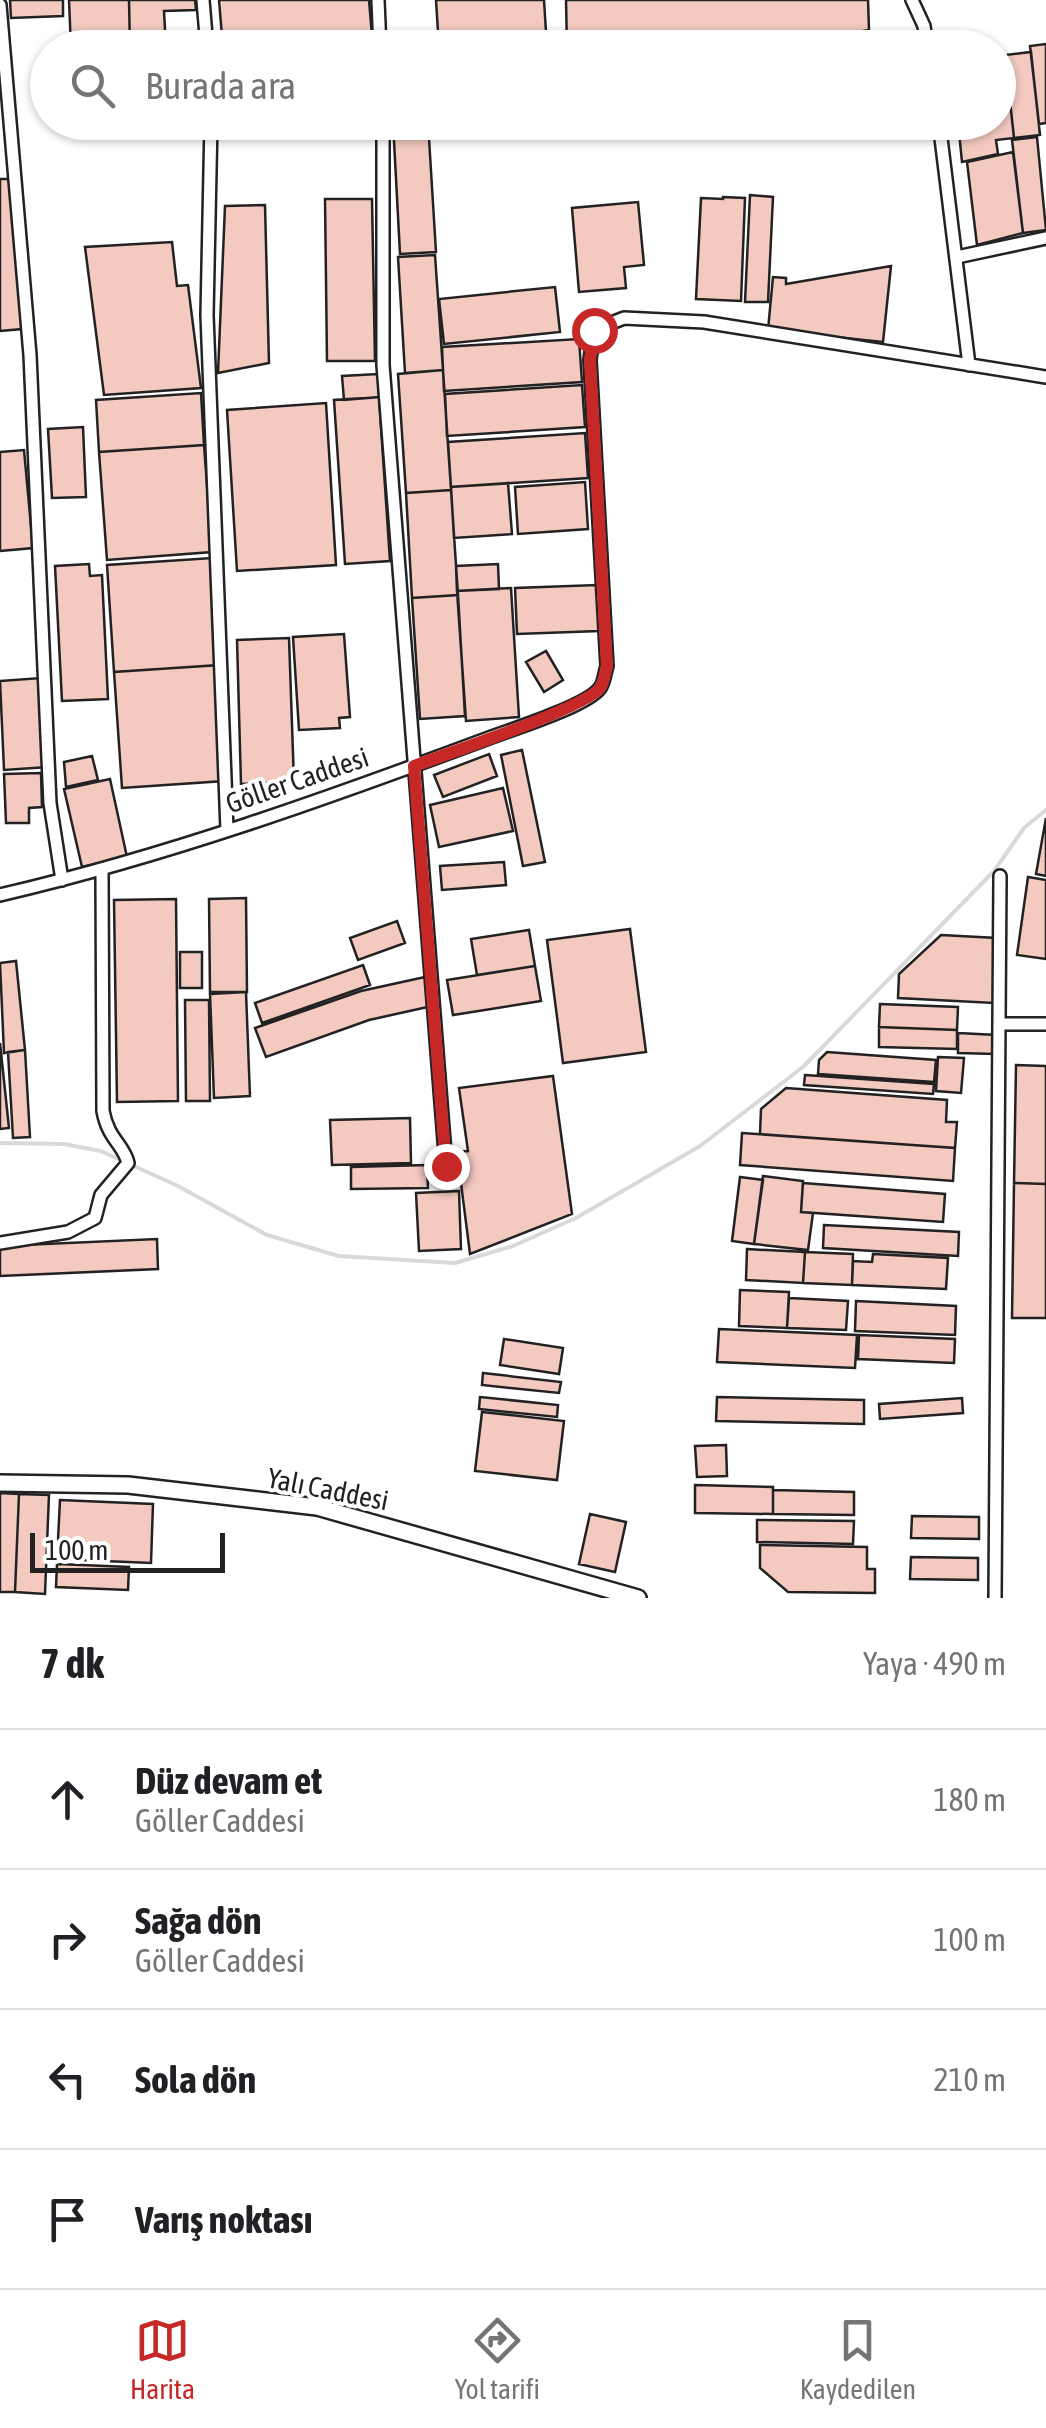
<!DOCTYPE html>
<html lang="tr">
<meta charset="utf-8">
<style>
:root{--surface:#fff;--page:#f2f2f2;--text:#202124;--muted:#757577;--line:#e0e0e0;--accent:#c62828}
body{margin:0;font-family:"Asap Condensed",sans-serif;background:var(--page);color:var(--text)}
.scale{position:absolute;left:30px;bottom:25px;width:195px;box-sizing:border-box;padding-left:10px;border:5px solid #222;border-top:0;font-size:28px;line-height:35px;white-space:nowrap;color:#222;-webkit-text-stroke:8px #fff;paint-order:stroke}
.stop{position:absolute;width:30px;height:30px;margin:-22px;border:8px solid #c62828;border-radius:50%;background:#fff}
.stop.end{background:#c62828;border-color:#fff;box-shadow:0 2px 10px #0008}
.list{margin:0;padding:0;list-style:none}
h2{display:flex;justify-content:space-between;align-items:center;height:130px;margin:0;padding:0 40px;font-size:42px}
h2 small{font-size:32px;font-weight:400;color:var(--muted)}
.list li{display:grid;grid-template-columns:65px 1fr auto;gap:30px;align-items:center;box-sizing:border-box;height:140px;padding:0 40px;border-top:2px solid var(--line)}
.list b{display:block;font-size:38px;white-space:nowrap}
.list p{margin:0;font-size:32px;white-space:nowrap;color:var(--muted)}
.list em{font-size:32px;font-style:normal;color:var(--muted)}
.icon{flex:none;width:55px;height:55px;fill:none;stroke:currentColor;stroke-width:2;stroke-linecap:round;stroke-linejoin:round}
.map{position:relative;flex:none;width:1046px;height:1598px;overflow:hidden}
.search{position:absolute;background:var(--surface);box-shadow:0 2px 8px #0004;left:30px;right:30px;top:30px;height:110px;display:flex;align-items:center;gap:25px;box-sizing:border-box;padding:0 35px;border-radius:55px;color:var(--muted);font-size:38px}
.sheet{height:690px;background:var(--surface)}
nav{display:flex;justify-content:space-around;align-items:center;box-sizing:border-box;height:140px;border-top:2px solid var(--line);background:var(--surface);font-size:28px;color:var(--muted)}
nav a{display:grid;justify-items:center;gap:5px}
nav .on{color:var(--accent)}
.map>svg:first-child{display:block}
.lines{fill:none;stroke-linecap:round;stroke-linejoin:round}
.stream{stroke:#d9d9d9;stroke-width:4}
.building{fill:#f3c9c0;stroke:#222;stroke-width:2.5}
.minor-casing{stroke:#222;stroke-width:16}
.tertiary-casing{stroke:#222;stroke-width:20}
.minor{stroke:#fff;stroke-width:11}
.tertiary{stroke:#fff;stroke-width:15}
.route{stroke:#c62828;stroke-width:12}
.labels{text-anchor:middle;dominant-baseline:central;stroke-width:8;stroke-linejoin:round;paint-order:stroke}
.street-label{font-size:28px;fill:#222;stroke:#fff}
</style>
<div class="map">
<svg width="1046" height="1598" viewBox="0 0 1046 1598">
<rect width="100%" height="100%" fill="#fff"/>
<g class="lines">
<!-- stream -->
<path class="stream" d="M0 1143 64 1144 101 1151 178 1186 267 1235 339 1256 455 1263 513 1246 576 1218 700 1146 803 1067 994 871 1024 828 1046 810"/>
</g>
<!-- building -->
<path class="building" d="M10 0H63V16L11 18Z
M69 0H129L130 48H71Z
M129 0H195L196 10 164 11 166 48H130Z
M219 0H369L373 48H223Z
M436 0H544L547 48H439Z
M566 0H868L869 30 785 45 567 48Z
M925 36 926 48H829Z
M1046 44V123L1039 124 1030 46Z
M1031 52 1040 135 1014 138 1005 55Z
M1005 55 1014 138 996 140 998 154 962 162 958 122H998V56Z
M393 122H428L436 252 400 254Z
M435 122H501L435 127Z
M1037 137 1046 230 1023 233 1012 140Z
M1013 152 1023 233 977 245 967 162Z
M0 179H10L22 329 0 331Z
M750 195 773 197 768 302H745Z
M723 197 745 198 741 301 696 299 701 198 723 199Z
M325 199H372L375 361H327Z
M638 202 644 265 624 267 626 288 579 292 572 208Z
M265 205 269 363 218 373 225 206Z
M172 242 177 286 188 285 201 388 104 395 85 247Z
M435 255 443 370 405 373 398 257Z
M891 266 883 342 768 330 773 277 786 278V284Z
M555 287 560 332 444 344 439 299Z
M579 339 582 382 444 391 442 347Z
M443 370 451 490 406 493 398 374Z
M378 374 379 397 344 400 342 376Z
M582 385 585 427 447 436 445 394Z
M201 393 204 445 99 452 96 400Z
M379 397 390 561 345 564 334 400Z
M326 403 336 565 237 571 227 410Z
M83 427 86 497 52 498 48 429Z
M585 433 588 478 451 487 448 442Z
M204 445 212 552 107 560 99 452Z
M24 450 33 548 0 551V452Z
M585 482 588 529 518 534 515 487Z
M508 483 512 534 454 538 451 487Z
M451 490 458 595 412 598 406 493Z
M212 558 219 665 114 672 107 565Z
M89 564 90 576 102 575 108 699 62 701 55 566Z
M498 564 499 589 457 591 456 566Z
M597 585 599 631 517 634 515 588Z
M511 588 519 717 466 721 457 591Z
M458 595 465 716 420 719 412 598Z
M344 634 350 717 339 718 340 728 299 730 293 637Z
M289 638 294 782 241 784 237 640Z
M546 651 563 680 544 692 526 662Z
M219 665 224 781 122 788 114 672Z
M41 678 48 767 4 770 0 681Z
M522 750 545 862 523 866 501 755Z
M489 754 497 776 443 797 434 775Z
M92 756 98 780 66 787 64 762Z
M41 773 42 807 29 808V823H6L4 774Z
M110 779 127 857 82 867 64 789Z
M503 788 513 831 439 847 430 805Z
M1046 818V876L1036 874Z
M504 862 506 885 442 890 440 866Z
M1028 877 1046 880V959L1017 955Z
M246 898 247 992H210L209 899Z
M176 899 178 1101 117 1102 114 900Z
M397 921 405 943 358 960 350 938Z
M630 929 646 1052 563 1063 547 940Z
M529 930 535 966 477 975 471 939Z
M941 935 997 938 994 1003 898 998 899 974Z
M180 952H202V988H180Z
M16 961 25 1050 4 1053 0 963Z
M363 965 370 985 262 1023 255 1003Z
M535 966 541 1001 453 1015 447 980Z
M425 977 432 1006 369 1020 266 1057 255 1028 361 991Z
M246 992 250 1096 214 1098 210 994Z
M185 1000H209L210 1101H186Z
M880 1004 958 1007 957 1030 879 1027Z
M879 1027 957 1030V1049L879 1047Z
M958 1033 997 1035 996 1054 958 1053Z
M0 1043 9 1128 0 1129Z
M25 1050 30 1137 13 1138 8 1052Z
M827 1052 936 1060 934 1082 818 1074 819 1060Z
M938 1057 964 1058 961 1093 936 1091Z
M1016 1065 1046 1066V1184L1014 1183Z
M805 1075 934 1084 933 1094 804 1085Z
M553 1076 572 1214 470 1254 457 1152 468 1151 459 1088Z
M786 1088 947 1100 946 1122H957L955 1148 760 1134 761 1109Z
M410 1118 411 1163 332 1165 330 1120Z
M742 1133 955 1148 953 1181 740 1165Z
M427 1165 428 1188 351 1189V1167Z
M763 1176 803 1181 801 1212 813 1213 808 1250 754 1244Z
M740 1177 763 1180 754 1244 732 1241Z
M803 1183 945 1194 943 1222 801 1212Z
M1014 1183 1046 1184V1318H1012Z
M459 1191 461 1249 419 1251 416 1193Z
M824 1225 959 1232 958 1256 823 1248Z
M157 1239 158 1269 0 1276V1246Z
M747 1249 805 1252 803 1283 746 1280Z
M805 1252 853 1254 852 1285 803 1283Z
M873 1254 948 1258 946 1289 852 1285 853 1261 872 1262Z
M740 1290 789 1292 787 1328 739 1326Z
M789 1298 848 1301 846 1330 787 1328Z
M856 1301 956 1306 955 1335 855 1331Z
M719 1329 857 1335 855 1368 717 1362Z
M859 1335 955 1339 954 1363 858 1359Z
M504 1339 563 1348 559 1374 500 1365Z
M483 1373 561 1382 559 1393 482 1385Z
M480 1397 558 1405 557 1417 479 1409Z
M717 1397 864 1400V1424L716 1421Z
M962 1398 963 1413 880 1419 879 1404Z
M482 1412 564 1421 557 1480 475 1471Z
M726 1445 727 1476 697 1477 695 1446Z
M695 1485 773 1487V1514L695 1513Z
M773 1490 854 1492V1515L773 1514Z
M0 1493 19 1494 15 1592H0Z
M19 1494 49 1495 45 1594 15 1592Z
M60 1500 153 1504 151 1563 57 1559Z
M590 1514 626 1522 615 1572 579 1564Z
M912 1516 979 1517V1539L911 1538Z
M757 1520 854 1521 853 1544 757 1542Z
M760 1545 867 1547V1569H875V1593L788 1592 760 1568Z
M911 1557 978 1558V1580L910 1579Z
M57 1564 129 1567 128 1590 56 1587Z"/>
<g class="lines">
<defs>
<path id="minor" d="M203 0 207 48
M378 0 380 48
M912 0 924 26 927 48
M0 5 30 355 50 803 62 880
M211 122 207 315 227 830
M383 122V365L446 1166
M939 122 969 365
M957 257 1046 238
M0 895C167 856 328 798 489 738 513 729 587 706 600 688 604 683 605 672 607 666L590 360 594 330 624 318 704 322 1046 377
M999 1024H1046
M0 1243 68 1232 95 1218 101 1195 128 1163C124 1145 108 1139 103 1111L102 871
M995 1598 1000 876"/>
<path id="tertiary" d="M0 1483 128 1485 317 1507 638 1598"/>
</defs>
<!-- minor casing -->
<use href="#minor" class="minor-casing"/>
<!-- tertiary casing -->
<use href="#tertiary" class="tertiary-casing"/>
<!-- minor -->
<use href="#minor" class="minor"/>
<!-- tertiary -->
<use href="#tertiary" class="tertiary"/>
</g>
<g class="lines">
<!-- route -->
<path class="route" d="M446 1166 414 766C446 754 585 708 600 688 604 683 605 673 607 666L590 360 594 330"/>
</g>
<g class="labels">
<!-- street labels -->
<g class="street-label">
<text transform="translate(297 780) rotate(-19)">Göller Caddesi</text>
<text transform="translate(328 1489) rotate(11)">Yalı Caddesi</text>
</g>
</g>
</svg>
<div class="scale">100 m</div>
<div class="stop" style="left:594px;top:330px"></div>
<div class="stop end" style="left:446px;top:1166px"></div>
<div class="search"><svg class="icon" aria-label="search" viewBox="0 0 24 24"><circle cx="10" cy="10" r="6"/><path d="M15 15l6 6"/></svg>Burada ara</div>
</div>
<section class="sheet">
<h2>7 dk<small>Yaya · 490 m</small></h2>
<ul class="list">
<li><svg class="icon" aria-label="ahead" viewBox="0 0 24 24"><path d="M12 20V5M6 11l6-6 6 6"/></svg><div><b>Düz devam et</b><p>Göller Caddesi</p></div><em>180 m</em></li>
<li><svg class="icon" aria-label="right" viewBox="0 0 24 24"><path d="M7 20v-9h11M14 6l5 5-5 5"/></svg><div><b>Sağa dön</b><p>Göller Caddesi</p></div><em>100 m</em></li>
<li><svg class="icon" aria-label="left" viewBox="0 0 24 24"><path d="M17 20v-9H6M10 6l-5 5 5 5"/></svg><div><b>Sola dön</b></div><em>210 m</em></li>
<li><svg class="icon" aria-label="arrive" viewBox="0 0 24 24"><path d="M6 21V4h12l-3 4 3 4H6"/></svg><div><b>Varış noktası</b></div></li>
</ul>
</section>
<nav>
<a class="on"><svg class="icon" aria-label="map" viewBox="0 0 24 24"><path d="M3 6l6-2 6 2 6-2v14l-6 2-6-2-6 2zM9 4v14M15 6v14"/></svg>Harita</a>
<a><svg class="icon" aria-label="directions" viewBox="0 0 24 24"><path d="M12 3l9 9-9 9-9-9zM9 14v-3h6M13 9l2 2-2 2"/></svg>Yol tarifi</a>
<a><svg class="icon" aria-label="saved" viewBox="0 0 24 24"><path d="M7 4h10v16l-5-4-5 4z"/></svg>Kaydedilen</a>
</nav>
